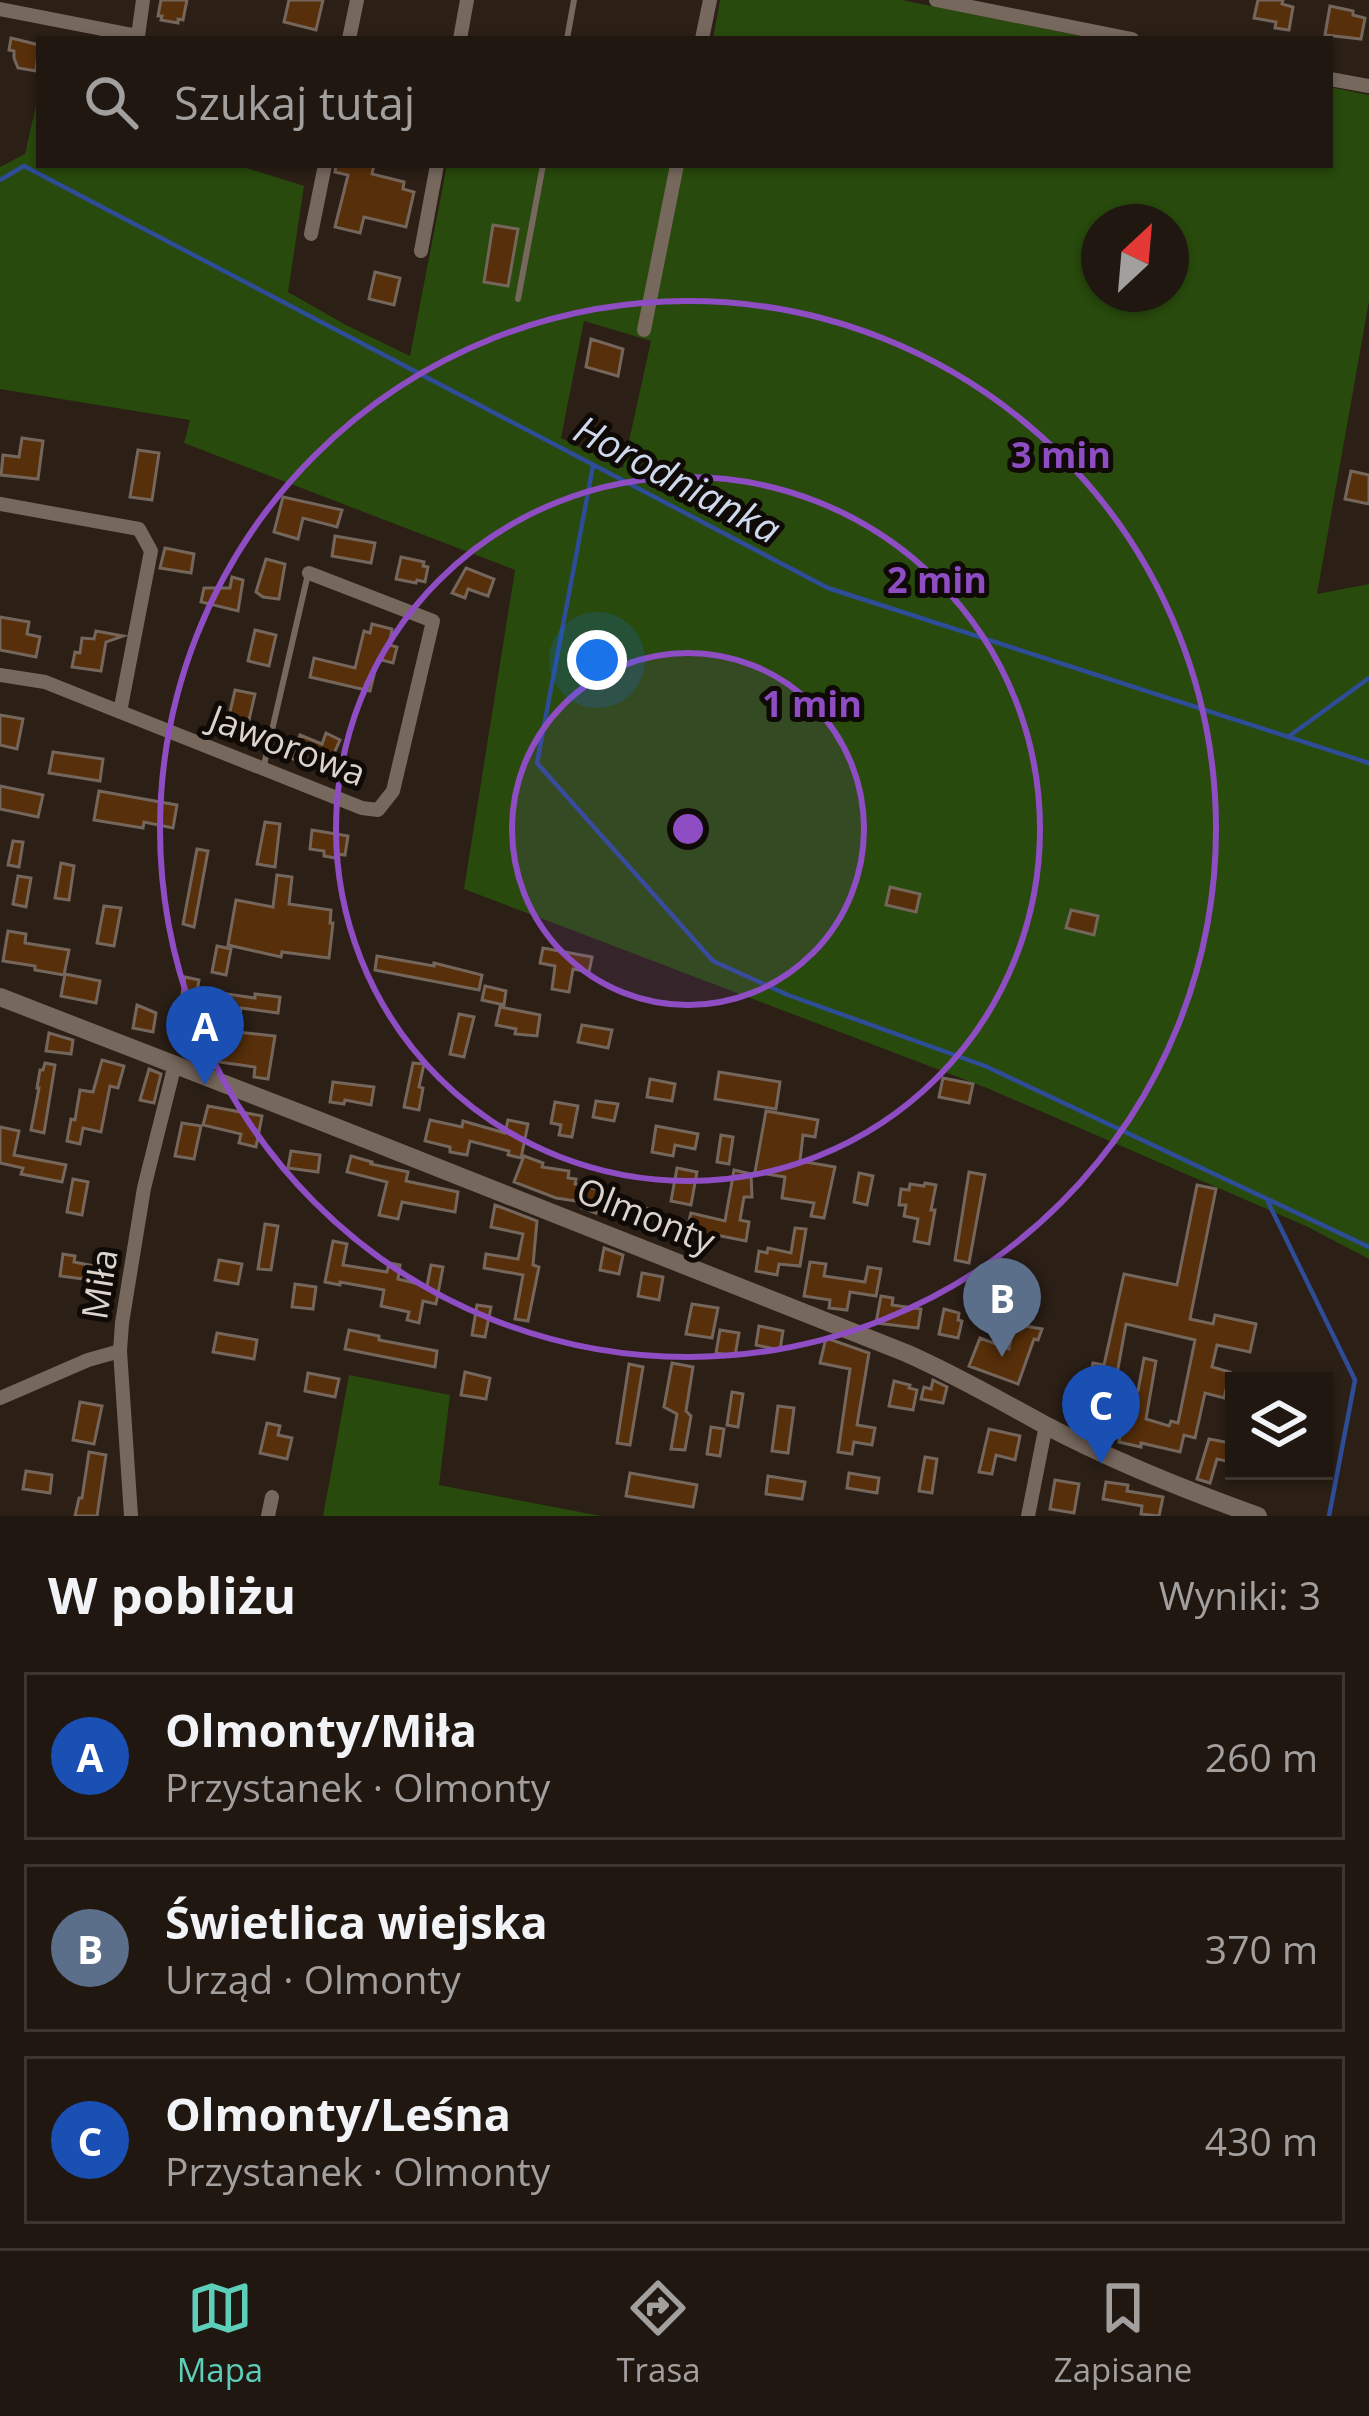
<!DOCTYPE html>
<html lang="pl">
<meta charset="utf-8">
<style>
:root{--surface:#201710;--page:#2d241e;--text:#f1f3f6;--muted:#a29f9f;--line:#3d3630;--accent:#5dceb9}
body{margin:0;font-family:"Open Sans",sans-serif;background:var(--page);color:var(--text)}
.controls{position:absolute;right:36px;bottom:36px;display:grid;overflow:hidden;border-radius:0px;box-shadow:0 3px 9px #0004}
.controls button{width:108px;height:108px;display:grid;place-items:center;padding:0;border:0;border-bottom:3px solid var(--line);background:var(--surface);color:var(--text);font:60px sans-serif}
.compass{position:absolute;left:1081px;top:204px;width:108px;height:108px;border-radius:50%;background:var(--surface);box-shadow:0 3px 9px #0004;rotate:26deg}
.you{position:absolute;left:597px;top:660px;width:42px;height:42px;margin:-30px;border:9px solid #fff;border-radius:50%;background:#1a73e8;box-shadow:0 0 0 18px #1a73e833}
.badge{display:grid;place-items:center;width:78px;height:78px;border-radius:50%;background:var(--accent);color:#fff;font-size:39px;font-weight:700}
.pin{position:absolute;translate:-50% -99px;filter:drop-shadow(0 3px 6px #0008)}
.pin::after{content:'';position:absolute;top:63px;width:42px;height:36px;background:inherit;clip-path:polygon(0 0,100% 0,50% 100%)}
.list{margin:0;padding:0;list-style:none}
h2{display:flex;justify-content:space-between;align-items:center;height:156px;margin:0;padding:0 48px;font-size:51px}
h2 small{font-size:39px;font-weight:400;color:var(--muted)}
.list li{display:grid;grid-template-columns:78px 1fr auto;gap:36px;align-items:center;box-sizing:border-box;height:168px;margin:0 24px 24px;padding:0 24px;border:3px solid var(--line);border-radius:0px}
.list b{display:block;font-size:45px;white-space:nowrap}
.list p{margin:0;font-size:39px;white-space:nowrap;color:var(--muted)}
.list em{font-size:39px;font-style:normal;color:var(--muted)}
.icon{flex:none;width:66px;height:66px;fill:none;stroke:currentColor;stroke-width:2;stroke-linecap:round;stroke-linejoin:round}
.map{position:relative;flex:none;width:1369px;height:1516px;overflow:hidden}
.search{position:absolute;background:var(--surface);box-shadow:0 3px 9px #0004;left:36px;right:36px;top:36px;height:132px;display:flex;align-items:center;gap:30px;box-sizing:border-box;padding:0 42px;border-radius:0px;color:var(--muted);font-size:45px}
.sheet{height:732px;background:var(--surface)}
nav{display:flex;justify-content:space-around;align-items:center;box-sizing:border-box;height:168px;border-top:3px solid var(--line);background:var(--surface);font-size:33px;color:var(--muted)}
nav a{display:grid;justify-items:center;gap:6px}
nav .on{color:var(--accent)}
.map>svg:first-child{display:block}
.green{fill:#284a0c;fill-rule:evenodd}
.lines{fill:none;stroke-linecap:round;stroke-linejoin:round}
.stream{stroke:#2e4d96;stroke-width:4.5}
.building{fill:#572f0a;stroke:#75665c;stroke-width:3;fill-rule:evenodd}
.lane{stroke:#77685e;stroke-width:6}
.street{stroke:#77685e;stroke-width:14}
.secondary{stroke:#77685e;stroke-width:18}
.ring{fill:none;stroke:#8e4dc2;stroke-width:6}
.labels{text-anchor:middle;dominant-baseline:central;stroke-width:10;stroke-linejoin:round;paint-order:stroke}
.street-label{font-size:36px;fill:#dcd3cd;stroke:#100a07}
.water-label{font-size:39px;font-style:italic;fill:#ced9ee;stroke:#100a07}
.centre{fill:#8e4dc2;stroke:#100a07;stroke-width:6}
.ring-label{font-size:36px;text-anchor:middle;font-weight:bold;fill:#8e4dc2;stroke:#100a07;stroke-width:10;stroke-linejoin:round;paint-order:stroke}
</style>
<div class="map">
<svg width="1369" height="1516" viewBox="0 0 1369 1516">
<rect width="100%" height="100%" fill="#2b1f16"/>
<!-- green -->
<path class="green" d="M720 0H902L1095 39H713Z
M1330 87 1369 95V301L1317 594 1369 584V1259L1306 1226 987 1088 464 889 515 570 184 443 190 420 0 389V167L25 154 37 101H39V165H237L304 186 288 292 346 325 410 356 447 165H1330ZM1099 222H1171V294H1099ZM584 321 651 341 623 468 561 438Z
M349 1375 450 1395 439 1485 601 1516H323Z"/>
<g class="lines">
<!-- stream -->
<path class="stream" d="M0 180 24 166 828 588 1369 763
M593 466 537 763 713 961 788 995 985 1066 1369 1247
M1288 737 1369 678
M1268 1202 1355 1380 1329 1516"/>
</g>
<!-- building -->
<path class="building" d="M161 0H187L183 20 178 19V23L161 20 162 16H158Z
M289 0H323L316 30 284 22Z
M1258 0H1283L1282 4 1293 7 1289 30 1275 28 1276 22 1254 18Z
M1330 6 1353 11V15L1365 18 1361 39 1325 35Z
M11 38 39 45 36 71 18 68 14 58V51L9 50Z
M336 165H374L372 174 404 182 403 189 414 192 406 227 364 217 360 233 335 227 348 175 335 172Z
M493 225 518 229 508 286 484 282Z
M375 272 400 278 394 305 369 299Z
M591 339 623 349 618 376 586 367Z
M22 438 43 441 38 479 1 475 3 455 19 457Z
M138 450 159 453 152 500 130 497Z
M1351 471 1369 475V504L1345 499Z
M283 497 342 510 337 527 303 518 298 539 274 532Z
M335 536 375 543 371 563 332 556Z
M165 548 194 554 191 573 160 568Z
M401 557 424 562 423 566 428 567 425 582 417 580 416 583 396 579Z
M266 559 285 564 279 599 263 597 256 592Z
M466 568 494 579 488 596 468 589 465 598 452 593Z
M232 577 243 580 238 611 201 602 204 588H230Z
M0 617 29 622 27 634 40 637 36 657 0 650Z
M372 624 392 629 389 645 397 647 393 663 378 659 370 691 310 677 314 658 355 668 364 631 370 633Z
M255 630 276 635 269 666 248 661Z
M96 631 123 636 106 642 101 671 72 667 75 652 80 653 82 638 94 639Z
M235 690 255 694 249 720 229 716Z
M0 715 23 719 17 749 0 745Z
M326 733 340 740 325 773 291 758 300 735 322 744Z
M53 752 103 759 100 781 49 773Z
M0 786 43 795 38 817 0 809Z
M99 791 177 805 173 828 144 822 143 828 94 820Z
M265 822 280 824 275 867 257 864Z
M312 830 348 836 345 855 336 854 335 858 324 856V851L310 849Z
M13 841 23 842 19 867 8 865Z
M197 849 208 851 194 927 183 924Z
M61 863 74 866 69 900 55 898Z
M277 875 292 877 289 904 331 910 330 923H333L329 958 282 952 281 957 228 945 236 900 273 907Z
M18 876 31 878 26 907 13 904Z
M890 887 920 894 916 912 886 905Z
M104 906 121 908 114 946 97 943Z
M1071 910 1098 916 1094 935 1066 928Z
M8 931 26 934 25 943 69 950 64 975 35 970V966L3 961Z
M217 946 231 949 226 975 212 972Z
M543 948 592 957 589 972 573 969 569 992 552 989 555 966 540 963Z
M377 956 434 966V963L482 975 479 990 375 970Z
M65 974 100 981 96 1003 61 996Z
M185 977 199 980 195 1002 181 1000Z
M485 986 506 991 504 1005 482 1000Z
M227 994 255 998V994L280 997 278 1013 241 1008 237 1032 275 1036 268 1079 254 1077 255 1067 220 1062 174 1043 182 1023 220 1038Z
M137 1005 156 1013 153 1032 133 1028Z
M500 1007 540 1015 537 1036 515 1034 516 1029 496 1025Z
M459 1014 474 1017 464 1057 450 1054Z
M582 1025 612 1030 608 1048 578 1042Z
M49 1033 73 1040 71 1054 46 1051Z
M102 1060 124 1066 118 1088 110 1086 101 1132 83 1128 80 1144 67 1141 71 1119 75 1120 80 1090 93 1092Z
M45 1063 55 1065 44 1133 31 1130 39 1088H37L40 1070H43Z
M413 1063 424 1064 419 1087 423 1088 419 1110 404 1107Z
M149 1069 161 1074 154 1103 140 1100Z
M719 1072 780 1082 776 1109 715 1099Z
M943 1078 973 1084 969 1103 939 1097Z
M650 1079 675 1084 672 1101 647 1097Z
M333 1082 374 1087 371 1105 345 1100 344 1104 330 1102Z
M596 1101 618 1104 614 1121 593 1117Z
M555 1102 578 1106 572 1137 559 1135 561 1125 551 1123Z
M208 1106 262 1116 256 1147 239 1143 241 1134 203 1125Z
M766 1111 818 1120 815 1137 803 1135 800 1161 835 1167 824 1218 811 1216 814 1203 782 1198 785 1177 755 1172Z
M430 1120 462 1127 463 1121 505 1133 508 1120 528 1124 521 1158 508 1155 509 1151 470 1141 467 1155 450 1152V1147L425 1141Z
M182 1123 201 1126 194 1159 175 1156Z
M656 1126 698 1134 695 1149 675 1145 673 1156 652 1152Z
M0 1127 19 1131 14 1155 66 1165 62 1182 21 1174 23 1168 0 1163Z
M721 1135 733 1137 729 1164 717 1162Z
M291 1151 320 1155 318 1172 288 1168Z
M351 1156 372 1162 371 1164 408 1172 406 1181 458 1192 455 1212 402 1202 398 1219 379 1215 387 1182 347 1172Z
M524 1156 543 1163 542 1167 569 1171 568 1178 576 1179 575 1184 601 1190 596 1213 582 1208 583 1202 556 1198 514 1182Z
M677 1168 697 1172 691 1205 671 1201Z
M734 1170 751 1174 752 1197H744L740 1220 749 1222 746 1241 711 1234 708 1247 684 1241 691 1213 725 1221Z
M969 1172 985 1175 969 1263 955 1260Z
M859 1173 873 1176 867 1205 854 1202Z
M73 1179 88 1182 82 1215 67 1212Z
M925 1183 936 1185 931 1210H935L929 1244 914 1241 918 1219 904 1216 906 1205H899L901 1189 909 1190 910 1184 924 1186Z
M1197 1185 1216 1189 1190 1319 1213 1324 1215 1315 1256 1324 1250 1352 1217 1345 1212 1367 1230 1372 1224 1398 1205 1393 1195 1438 1184 1435 1180 1452 1141 1443V1447L1119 1442 1125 1412 1085 1403 1093 1363 1104 1365 1124 1274 1177 1285ZM1126 1324 1195 1340 1178 1423 1171 1421 1169 1426 1146 1419 1156 1361 1144 1358 1138 1391 1115 1385Z
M495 1205 537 1221 533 1265 539 1267 528 1321 515 1319 523 1275 484 1268 486 1254 518 1259 523 1234 491 1227Z
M638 1206 652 1210 647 1229 632 1225Z
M265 1224 278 1226 271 1270 258 1269Z
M795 1228 806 1229 800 1266 779 1264 777 1275 756 1271 759 1251 767 1253 768 1248 791 1253Z
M333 1241 347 1244 343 1265 387 1272 389 1263 400 1265 398 1279 427 1286 431 1265 443 1267 436 1304 423 1301 419 1323 407 1320 409 1312 381 1306 384 1290 340 1282V1285L325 1282Z
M604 1248 623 1255 619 1274 600 1270Z
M63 1254 75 1256 74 1262 94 1266 92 1280 60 1276Z
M219 1260 242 1264 238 1284 215 1280Z
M810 1262 826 1264 824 1276 865 1282 868 1267 881 1269 876 1296 850 1292 847 1310 829 1308 830 1300 804 1296Z
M642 1273 663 1277 659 1300 638 1296Z
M295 1284 316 1287 313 1309 292 1307Z
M881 1296 893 1298 892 1305 921 1309 918 1328 876 1323Z
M692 1304 718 1308 712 1338 686 1334Z
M477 1305 491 1307 485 1337 472 1335Z
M944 1309 959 1313 958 1320 962 1321 958 1338 939 1334Z
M1014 1324 1042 1329 1038 1340 1034 1339 1018 1384 969 1366 980 1338 1009 1349Z
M759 1326 783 1331 780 1350 756 1345Z
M349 1330 379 1336V1340L437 1351 435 1367 345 1349Z
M720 1330 739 1333 735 1356 716 1353Z
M217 1333 257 1340 254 1359 213 1352Z
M826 1338 869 1353 857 1425 875 1428 872 1445 854 1442 852 1454 838 1452 850 1369 820 1363Z
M672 1363 693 1367 686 1411 691 1416 685 1450 671 1449 677 1414 664 1407Z
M629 1364 643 1367 630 1445 617 1443Z
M465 1372 490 1378 486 1399 461 1395Z
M308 1373 339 1379 335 1397 305 1391Z
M933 1380 947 1387 943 1403 921 1399 924 1387 931 1389Z
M894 1381 910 1385 909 1388 917 1390 913 1410 889 1406Z
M732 1392 743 1394 738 1427 727 1425Z
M80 1402 102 1406 94 1444 73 1440Z
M778 1406 794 1408 788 1453 772 1451Z
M267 1423 280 1426 278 1435 292 1438 287 1459 260 1453Z
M711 1427 724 1429 720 1456 707 1454Z
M989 1429 1020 1436 1015 1460 996 1455 992 1474 979 1472Z
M1209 1439 1230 1443 1226 1461 1217 1459 1210 1483 1197 1479Z
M89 1452 106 1455 97 1516H75L79 1498H82Z
M925 1457 937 1459 932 1493 919 1491Z
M26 1471 52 1475 50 1493 23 1489Z
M630 1473 697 1485 693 1507 626 1496Z
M849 1473 879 1478 877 1493 847 1488Z
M768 1476 805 1482 802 1499 766 1494Z
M1055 1480 1079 1484 1074 1513 1050 1509Z
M1106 1482 1128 1485 1127 1491 1163 1497 1159 1516 1141 1514 1142 1506 1103 1499Z"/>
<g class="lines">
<!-- lane -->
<path class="lane" d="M567 39 574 0
M518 299 543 165
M264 765 308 574"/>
<!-- street -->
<path class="street" d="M936 0 1132 39
M0 9 138 36 143 0
M349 39 357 0
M460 39 467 0
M702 39 710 0
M1330 79 1369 86
M311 234 325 165
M421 251 437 165
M644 330 677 165
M0 504 139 529 151 551 120 712
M0 675 45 682 362 808 378 810 393 791 433 621 309 573
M0 1398 88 1360 120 1351
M131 1516 120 1351 122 1323 144 1188 175 1064
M268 1516 272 1497
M1028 1516 1046 1425"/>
<!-- secondary -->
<path class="secondary" d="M0 997 315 1119 906 1353C954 1374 999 1400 1045 1425 1113 1461 1185 1490 1258 1516"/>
</g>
<!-- distance rings -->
<circle cx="688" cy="829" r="176" fill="#8e4dc2" fill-opacity=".12"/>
<g class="ring">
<circle cx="688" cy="829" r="176"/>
<circle cx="688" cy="829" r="352"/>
<circle cx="688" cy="829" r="528"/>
</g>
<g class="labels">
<!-- street labels -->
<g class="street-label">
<text transform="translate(288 745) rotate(21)">Jaworowa</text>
<text transform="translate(646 1215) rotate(22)">Olmonty</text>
<text transform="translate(99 1284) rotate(-81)">Miła</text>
</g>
<!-- water labels -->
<g class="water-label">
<text transform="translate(678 478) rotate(28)">Horodnianka</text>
</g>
</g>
<circle cx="688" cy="829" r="18" class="centre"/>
<g class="ring-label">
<text x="1061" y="468">3 min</text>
<text x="937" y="593">2 min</text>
<text x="812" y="717">1 min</text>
</g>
</svg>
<div class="controls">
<button><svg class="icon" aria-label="layers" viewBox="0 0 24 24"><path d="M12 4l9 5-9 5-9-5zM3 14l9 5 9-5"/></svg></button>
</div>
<svg class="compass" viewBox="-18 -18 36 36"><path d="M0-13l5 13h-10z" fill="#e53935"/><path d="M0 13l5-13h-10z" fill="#a29f9f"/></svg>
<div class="you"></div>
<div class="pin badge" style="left:205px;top:1085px;background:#1a4fb4">A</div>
<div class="pin badge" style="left:1002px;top:1357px;background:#5c6f8a">B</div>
<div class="pin badge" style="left:1101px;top:1464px;background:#1a4fb4">C</div>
<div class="search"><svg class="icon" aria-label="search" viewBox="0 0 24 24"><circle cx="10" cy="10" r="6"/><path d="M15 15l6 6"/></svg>Szukaj tutaj</div>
</div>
<section class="sheet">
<h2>W pobliżu<small>Wyniki: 3</small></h2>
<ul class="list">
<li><span class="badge" style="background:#1a4fb4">A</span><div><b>Olmonty/Miła</b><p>Przystanek · Olmonty</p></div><em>260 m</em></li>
<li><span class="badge" style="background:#5c6f8a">B</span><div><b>Świetlica wiejska</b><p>Urząd · Olmonty</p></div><em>370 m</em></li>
<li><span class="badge" style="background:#1a4fb4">C</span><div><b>Olmonty/Leśna</b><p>Przystanek · Olmonty</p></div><em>430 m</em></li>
</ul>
</section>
<nav>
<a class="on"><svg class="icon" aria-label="map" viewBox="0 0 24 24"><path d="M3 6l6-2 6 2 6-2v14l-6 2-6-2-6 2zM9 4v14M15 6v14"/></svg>Mapa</a>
<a><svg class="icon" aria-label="directions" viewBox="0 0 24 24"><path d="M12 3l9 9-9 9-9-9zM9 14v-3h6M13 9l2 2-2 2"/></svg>Trasa</a>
<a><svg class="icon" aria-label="saved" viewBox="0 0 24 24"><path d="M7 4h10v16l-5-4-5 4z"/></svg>Zapisane</a>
</nav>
